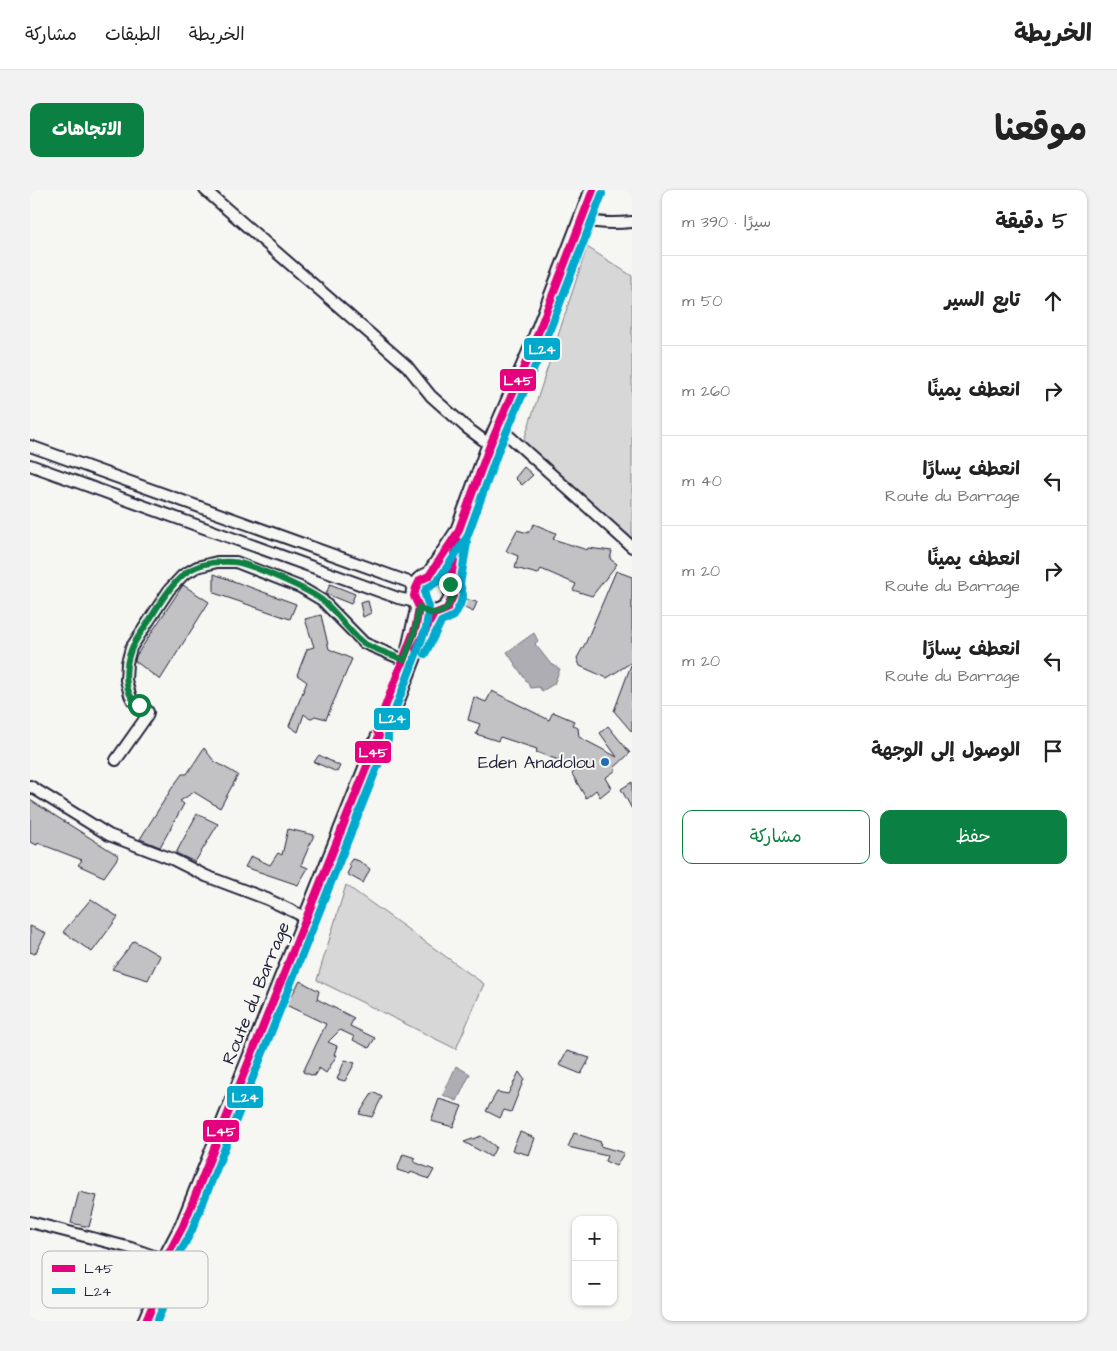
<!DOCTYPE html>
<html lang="ar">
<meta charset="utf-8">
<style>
:root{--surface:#fff;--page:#f2f2f2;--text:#222;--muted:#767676;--line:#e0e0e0;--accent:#0b8043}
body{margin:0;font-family:"Architects Daughter","Playpen Sans Arabic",sans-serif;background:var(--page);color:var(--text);direction:rtl}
.controls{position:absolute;right:15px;bottom:15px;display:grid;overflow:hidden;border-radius:10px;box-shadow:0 1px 4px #0004}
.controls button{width:45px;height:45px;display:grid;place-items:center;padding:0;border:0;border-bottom:1px solid var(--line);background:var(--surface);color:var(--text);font:25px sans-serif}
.stop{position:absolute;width:15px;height:15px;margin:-11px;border:4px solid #0b8043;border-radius:50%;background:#fff}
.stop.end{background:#0b8043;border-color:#fff;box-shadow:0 1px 5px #0008}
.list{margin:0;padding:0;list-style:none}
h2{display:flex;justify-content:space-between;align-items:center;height:65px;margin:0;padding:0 20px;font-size:21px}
h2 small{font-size:16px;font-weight:400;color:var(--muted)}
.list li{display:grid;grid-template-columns:32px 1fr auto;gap:15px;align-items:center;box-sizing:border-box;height:90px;padding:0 20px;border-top:1px solid var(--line)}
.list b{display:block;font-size:19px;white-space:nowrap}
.list p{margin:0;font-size:16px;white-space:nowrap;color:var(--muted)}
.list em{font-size:16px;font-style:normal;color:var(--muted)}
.actions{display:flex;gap:10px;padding:15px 20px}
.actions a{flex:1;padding:11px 0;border:1px solid var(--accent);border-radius:10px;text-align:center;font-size:18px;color:var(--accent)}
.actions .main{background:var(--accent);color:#fff}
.icon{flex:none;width:28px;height:28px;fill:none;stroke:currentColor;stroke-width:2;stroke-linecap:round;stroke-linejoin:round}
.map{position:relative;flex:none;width:602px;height:1131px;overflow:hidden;direction:ltr;border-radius:10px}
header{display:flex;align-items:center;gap:30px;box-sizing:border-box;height:70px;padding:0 25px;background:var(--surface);border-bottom:1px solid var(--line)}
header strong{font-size:24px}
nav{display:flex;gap:28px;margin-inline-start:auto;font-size:18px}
.intro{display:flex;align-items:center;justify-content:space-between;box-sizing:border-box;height:120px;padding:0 30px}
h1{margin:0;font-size:35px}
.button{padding:12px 22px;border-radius:10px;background:var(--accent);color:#fff;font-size:18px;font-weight:700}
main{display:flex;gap:30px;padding:0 30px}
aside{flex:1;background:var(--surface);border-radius:10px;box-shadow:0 1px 4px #0004}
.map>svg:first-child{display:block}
.green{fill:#d7d7d7;stroke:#7c7c89}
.water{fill:#adadb3;stroke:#757583}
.building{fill:#c2c2c4;stroke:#22223b}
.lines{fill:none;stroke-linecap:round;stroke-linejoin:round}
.street-casing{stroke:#22223b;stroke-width:14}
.secondary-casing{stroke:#22223b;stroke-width:19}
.street{stroke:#f6f6f2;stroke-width:10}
.secondary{stroke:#f6f6f2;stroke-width:15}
.bus-1-casing{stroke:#f6f6f2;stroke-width:11}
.bus-2-casing{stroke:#f6f6f2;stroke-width:11}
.bus-1{stroke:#e5007d;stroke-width:8}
.bus-2{stroke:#00a9ce;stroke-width:8}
.route{stroke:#0b8043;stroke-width:6}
.poi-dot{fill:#1f6fb2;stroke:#f6f6f2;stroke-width:2}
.labels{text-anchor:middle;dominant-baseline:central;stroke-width:4;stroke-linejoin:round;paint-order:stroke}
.poi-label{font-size:18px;fill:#22223b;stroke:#f6f6f2;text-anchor:end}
.street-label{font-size:18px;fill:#22223b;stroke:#f6f6f2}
.key{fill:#f6f6f2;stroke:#b6b6bb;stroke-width:1}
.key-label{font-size:14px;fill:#22223b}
.line-badge{stroke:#f6f6f2;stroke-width:2}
.badge-label{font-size:14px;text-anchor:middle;font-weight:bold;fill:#fff}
</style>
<header>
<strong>الخريطة</strong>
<nav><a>الخريطة</a><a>الطبقات</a><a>مشاركة</a></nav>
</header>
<div class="intro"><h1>موقعنا</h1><a class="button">الاتجاهات</a></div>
<main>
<aside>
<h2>5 دقيقة<small>سيرًا · 390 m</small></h2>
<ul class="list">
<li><svg class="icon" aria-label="ahead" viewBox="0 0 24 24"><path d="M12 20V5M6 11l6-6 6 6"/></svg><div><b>تابع السير</b></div><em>50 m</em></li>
<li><svg class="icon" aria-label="right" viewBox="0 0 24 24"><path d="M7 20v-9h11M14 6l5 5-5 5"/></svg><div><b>انعطف يمينًا</b></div><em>260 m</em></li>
<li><svg class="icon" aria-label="left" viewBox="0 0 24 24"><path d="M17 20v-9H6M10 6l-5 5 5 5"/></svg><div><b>انعطف يسارًا</b><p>Route du Barrage</p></div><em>40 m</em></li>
<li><svg class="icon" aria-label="right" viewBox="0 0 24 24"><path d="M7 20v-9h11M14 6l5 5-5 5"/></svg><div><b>انعطف يمينًا</b><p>Route du Barrage</p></div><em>20 m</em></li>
<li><svg class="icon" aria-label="left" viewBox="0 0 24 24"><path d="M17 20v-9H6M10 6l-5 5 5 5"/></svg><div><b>انعطف يسارًا</b><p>Route du Barrage</p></div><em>20 m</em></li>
<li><svg class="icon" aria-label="arrive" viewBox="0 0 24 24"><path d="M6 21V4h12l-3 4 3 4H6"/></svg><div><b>الوصول إلى الوجهة</b></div></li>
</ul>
<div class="actions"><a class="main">حفظ</a><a>مشاركة</a></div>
</aside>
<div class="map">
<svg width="602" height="1131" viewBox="0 0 602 1131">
<rect width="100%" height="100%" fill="#f6f6f2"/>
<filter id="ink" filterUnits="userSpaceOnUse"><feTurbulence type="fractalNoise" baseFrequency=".02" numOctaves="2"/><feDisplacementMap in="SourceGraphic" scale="10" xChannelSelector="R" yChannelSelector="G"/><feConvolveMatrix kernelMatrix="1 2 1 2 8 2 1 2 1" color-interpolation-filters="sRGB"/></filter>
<g filter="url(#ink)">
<!-- green -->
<path class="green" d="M557 57 602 86V352L492 256Z
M316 695 454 794 426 859 287 790Z"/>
<!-- water -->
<path class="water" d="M504 443 508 451 505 454 520 473 530 479 524 494 512 501 509 497 501 498 477 462Z
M426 876 440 884 427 911 413 905Z"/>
<!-- building -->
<path class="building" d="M494 277 503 285 492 295 485 288Z
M504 334 526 343 523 349 557 360 558 358 582 361 580 369 587 374 562 406 543 400 546 394 511 379 508 384 485 378 488 366 476 361 487 340 498 343Z
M586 381 602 387V472L577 488 550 476 547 468 556 452Z
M184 384 266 414 260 429 184 403Z
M300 394 325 404 321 414 296 404Z
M153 395 179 412 130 490 105 471 106 466Z
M435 409 447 412 443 422 433 417Z
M338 411 341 423 333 427 330 413Z
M291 425 299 459 322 469 296 529 285 526 280 529 274 524 268 542 259 536 277 492 267 485 277 459 284 457 275 429Z
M601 475H602V542L584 521Z
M462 501 519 530 523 522 544 531 542 535 548 538 549 547 587 567 570 543 578 536 600 563 584 578 586 580 575 588 581 598 570 607 566 600 556 608 542 584 548 577 506 562 507 559 470 547 468 551 446 544 450 534 438 530 444 507 456 512Z
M174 558 184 571 208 585 190 618 164 602 150 611 154 614 130 657 110 649 142 598 152 584H157Z
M289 565 310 576 307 582 284 572Z
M602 592V619L591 599Z
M0 610 89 666 74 687 48 675 52 670 8 653 7 655 0 652Z
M167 624 188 634 165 672 146 663Z
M258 639 284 645 271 675 278 678 268 695 215 677 221 666 240 675 248 663 252 665Z
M322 669 329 671 340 679 333 693 317 684 321 676 318 675Z
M61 709 88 727 62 762 33 742Z
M0 736 16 743 5 764 0 762Z
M104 751 130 766 118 790 82 779Z
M270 791 289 801 287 809 324 828 320 836 345 848 339 858 323 850 324 848 323 846 310 840 298 852 307 856 304 865H307L296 883 289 878 284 886 273 882 296 834 256 815Z
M537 861 560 868 551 884 529 875Z
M315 870 325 873 315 891 307 889Z
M489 882 494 889 481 922 474 920 470 928 456 921 467 902 478 904Z
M343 902 352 907 342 927 329 924Z
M409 909 432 916 423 937 401 931Z
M490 942 505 948 499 965 482 960Z
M544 943 571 952 570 956 594 963 586 976 575 971 577 966 538 957Z
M451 946 466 957 461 967 434 952Z
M373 964 386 968 384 972 404 980 399 989 381 982 380 984 367 980Z
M49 1002 67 1006 59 1037 41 1033Z"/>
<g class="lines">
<defs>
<path id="street" d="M175 0 377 176 401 206 437 238 460 255
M552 29C569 34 584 34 602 32
M469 237 602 357
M0 256 387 395
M0 275 368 408 386 412
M86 570 117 526 118 522 115 518 103 511 100 505 96 490 97 473 101 458 139 400 153 385 167 377 187 372H206L270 397 292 410 334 453 374 470
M0 596 79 645 142 669 176 686 237 709 277 728
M0 1032 101 1058 135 1070"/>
<path id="secondary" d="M384 404a19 19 0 1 1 38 0a19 19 0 1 1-38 0Z
M399 386 428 342 460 255 503 156 563 0
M420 394 427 349
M380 457 389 417
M116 1131 124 1112 135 1070 153 1036 349 547 355 540 386 460 404 424"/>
</defs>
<!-- street casing -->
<use href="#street" class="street-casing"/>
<!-- secondary casing -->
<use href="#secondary" class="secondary-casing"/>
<!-- street -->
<use href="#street" class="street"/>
<!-- secondary -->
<use href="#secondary" class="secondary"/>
<defs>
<path id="bus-1" d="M386 459 404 424 417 419 423 406 420 394 427 351
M116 1131 124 1112 135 1070 153 1036 349 546 347 541 350 530 386 436 389 417 384 406 386 398 390 390 399 386 428 342 460 255 503 156 563 0"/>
<path id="bus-2" d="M395 464 411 432 424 426 430 415 433 405 430 394 437 353
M127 1131 134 1115 144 1074 162 1040 358 550V540L360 533 396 438 399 417 395 405V401L397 398 407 392 437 347 469 259 512 160 572 4"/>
</defs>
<!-- bus-1 casing -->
<use href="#bus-1" class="bus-1-casing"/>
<!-- bus-2 casing -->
<use href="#bus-2" class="bus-2-casing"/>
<!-- bus-1 -->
<use href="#bus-1" class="bus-1"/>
<!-- bus-2 -->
<use href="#bus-2" class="bus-2"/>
</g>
</g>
<g class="lines" filter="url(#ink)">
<!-- route -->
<path class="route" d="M109 515C92 504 95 476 101 460 104 452 110 444 115 437 126 420 137 399 153 385 166 374 186 371 203 372 217 372 282 401 293 411 308 423 317 440 332 452 344 460 361 464 374 470L384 444 389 417C398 425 407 425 416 419L423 406 420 394"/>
</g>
<!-- markers -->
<circle class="poi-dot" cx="575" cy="572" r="5"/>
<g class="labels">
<!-- poi labels -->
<g class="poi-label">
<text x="565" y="572">Eden Anadolou</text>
</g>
<!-- street labels -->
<g class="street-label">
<text transform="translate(226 803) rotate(-68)">Route du Barrage</text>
</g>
</g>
<!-- legend -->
<rect x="12" y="1061" width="166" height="57" rx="8" class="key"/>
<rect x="22" y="1075" width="23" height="7" fill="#e5007d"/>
<rect x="22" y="1098" width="23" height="6" fill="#00a9ce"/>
<g class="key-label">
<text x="54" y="1083">L45</text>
<text x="54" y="1106">L24</text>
</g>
<g class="line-badge">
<rect x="493" y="147" width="38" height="24" rx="5" fill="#00a9ce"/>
<rect x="469" y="178" width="38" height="24" rx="5" fill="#e5007d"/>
<rect x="343" y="517" width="38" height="24" rx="5" fill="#00a9ce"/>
<rect x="324" y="550" width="38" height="24" rx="5" fill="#e5007d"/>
<rect x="196" y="895" width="38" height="24" rx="5" fill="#00a9ce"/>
<rect x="172" y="929" width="38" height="24" rx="5" fill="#e5007d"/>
</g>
<g class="badge-label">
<text x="512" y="164">L24</text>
<text x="488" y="195">L45</text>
<text x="362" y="533">L24</text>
<text x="343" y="567">L45</text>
<text x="215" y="912">L24</text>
<text x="191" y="946">L45</text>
</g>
</svg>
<div class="controls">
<button>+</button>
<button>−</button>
</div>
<div class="stop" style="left:109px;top:515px"></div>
<div class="stop end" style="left:420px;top:394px"></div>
</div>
</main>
